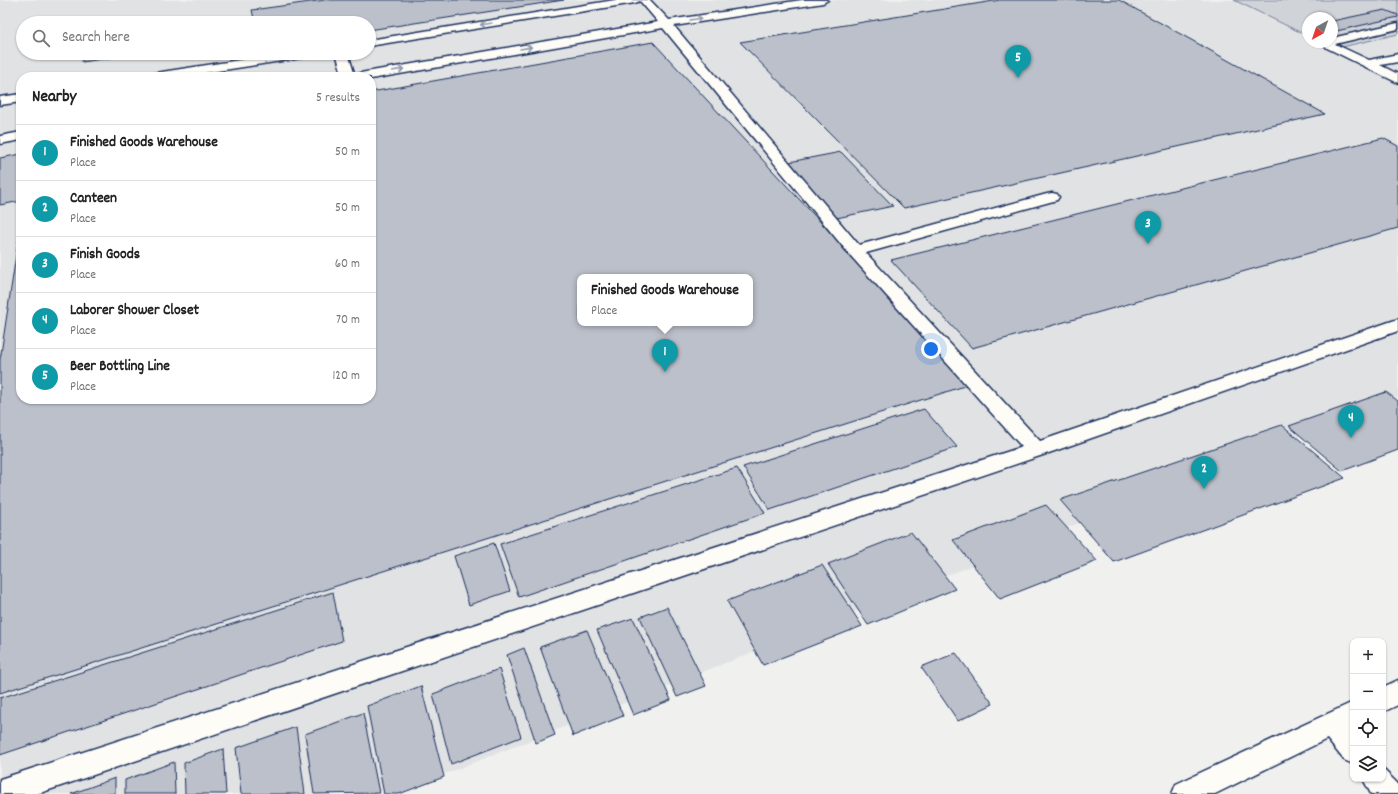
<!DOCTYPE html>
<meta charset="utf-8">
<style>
:root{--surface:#fff;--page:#f2f2f2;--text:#222;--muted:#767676;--line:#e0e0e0;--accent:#b45309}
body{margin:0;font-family:Dekko,sans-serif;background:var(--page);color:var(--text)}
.controls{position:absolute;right:12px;bottom:12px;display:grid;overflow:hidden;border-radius:8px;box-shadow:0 1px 3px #0004}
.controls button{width:36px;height:36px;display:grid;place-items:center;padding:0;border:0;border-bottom:1px solid var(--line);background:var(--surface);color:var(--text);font:20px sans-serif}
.compass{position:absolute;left:1302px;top:12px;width:36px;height:36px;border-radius:50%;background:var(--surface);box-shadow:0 1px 3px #0004;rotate:220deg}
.you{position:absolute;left:931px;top:349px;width:14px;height:14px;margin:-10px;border:3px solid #fff;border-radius:50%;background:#1a73e8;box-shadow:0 0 0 6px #1a73e833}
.badge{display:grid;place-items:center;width:26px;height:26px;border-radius:50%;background:var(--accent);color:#fff;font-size:13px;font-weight:700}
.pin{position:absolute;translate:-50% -33px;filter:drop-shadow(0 1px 2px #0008)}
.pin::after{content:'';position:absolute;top:21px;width:14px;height:12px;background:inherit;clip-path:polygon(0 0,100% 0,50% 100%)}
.popup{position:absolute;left:577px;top:274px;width:176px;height:52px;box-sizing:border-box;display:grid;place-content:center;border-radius:8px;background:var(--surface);filter:drop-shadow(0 1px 3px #0005);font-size:13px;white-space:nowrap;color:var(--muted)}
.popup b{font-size:15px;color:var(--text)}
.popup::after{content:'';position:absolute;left:50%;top:100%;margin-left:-8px;border:8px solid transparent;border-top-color:var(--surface)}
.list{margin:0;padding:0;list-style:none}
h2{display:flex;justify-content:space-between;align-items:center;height:52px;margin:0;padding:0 16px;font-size:17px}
h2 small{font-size:13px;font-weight:400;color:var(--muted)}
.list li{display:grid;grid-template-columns:26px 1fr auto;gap:12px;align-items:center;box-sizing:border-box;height:56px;padding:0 16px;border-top:1px solid var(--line)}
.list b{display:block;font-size:15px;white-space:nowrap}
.list p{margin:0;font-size:13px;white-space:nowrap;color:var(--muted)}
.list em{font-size:13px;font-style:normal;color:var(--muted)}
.icon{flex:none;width:22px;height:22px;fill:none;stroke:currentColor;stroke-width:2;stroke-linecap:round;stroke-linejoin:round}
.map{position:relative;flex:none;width:1398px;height:794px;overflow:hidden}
.search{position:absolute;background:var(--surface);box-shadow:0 1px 3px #0004;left:16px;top:16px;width:360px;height:44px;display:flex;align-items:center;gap:10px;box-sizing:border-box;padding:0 14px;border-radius:22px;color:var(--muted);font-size:15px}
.panel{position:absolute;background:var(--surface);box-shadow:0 1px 3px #0004;left:16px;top:72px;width:360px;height:332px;border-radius:16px}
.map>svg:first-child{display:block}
.built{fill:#e0e2e3;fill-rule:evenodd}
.green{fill:#d0d3d8;stroke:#76819b}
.building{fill:#bbc0ca;stroke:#1b2f5e;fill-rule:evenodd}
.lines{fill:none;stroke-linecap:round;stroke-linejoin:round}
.lane-casing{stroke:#1b2f5e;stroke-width:3}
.lane{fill:#fdfcf7;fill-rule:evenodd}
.oneway{stroke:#8c96aa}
</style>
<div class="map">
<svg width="1398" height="794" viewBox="0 0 1398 794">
<rect width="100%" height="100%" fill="#f0f0ee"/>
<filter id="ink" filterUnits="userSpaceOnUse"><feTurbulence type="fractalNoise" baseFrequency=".025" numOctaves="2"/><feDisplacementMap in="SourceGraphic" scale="8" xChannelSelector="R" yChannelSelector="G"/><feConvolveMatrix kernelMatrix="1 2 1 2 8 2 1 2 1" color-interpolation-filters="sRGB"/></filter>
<g filter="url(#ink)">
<!-- built -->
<path class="built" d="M0 0H1398V397L394 794H0ZM1308 18H1332V42H1308ZM23 23H369V53H23ZM21 77H371V399H21ZM580 277H750V323H580Z"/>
<!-- green -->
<path class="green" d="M1234 0H1398V34L1333 49 1320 42H1332V18H1308V36Z"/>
<!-- building -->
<path class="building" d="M325 0H564L369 30V23H255L252 10Z
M1000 0H1119L1325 114 904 208 740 42Z
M1385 10 1398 15V17L1332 32V21Z
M653 42 971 384 0 693V360L21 223V399H371V92ZM580 277H750V323H580Z
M83 53H123V56L82 62Z
M1383 138 1398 146V228L972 348 891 260Z
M841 152 893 206 832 219 784 163Z
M21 154V201L0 205V158Z
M1386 392 1398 401V450L1342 471 1289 426Z
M924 409 957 447 770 510 743 467Z
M1282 425 1345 478 1114 562 1060 500Z
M737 468 765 513 519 597 500 544Z
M1046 505 1097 561 1000 599 953 540Z
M911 532 955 589 868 625 828 564Z
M494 543 510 591 469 605 454 556Z
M822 565 862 626 763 665 727 601Z
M333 592 342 641 0 755V698Z
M667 607 706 686 677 697 640 617Z
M633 618 671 700 633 715 597 630Z
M587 630 623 716 573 736 540 647Z
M524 648 555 735 536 743 507 655Z
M956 653 993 704 958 721 921 667Z
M499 669 521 737 451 764 433 694Z
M421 686 444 777 399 794H384L367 706Z
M363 713 379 793 314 794 305 734Z
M296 727 305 794H241L236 748Z
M223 749 226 794H185L184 763Z
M174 762 175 794H125V780Z
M115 778V794H71Z"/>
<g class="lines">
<defs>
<path id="lane" d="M615 0H650L669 20 802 0H828L823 3 674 26 859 245 1047 194 1052 193 1057 194 1059 197 1057 200 866 253 1040 441 1398 319V331L1043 455 37 794H0V779L1022 447 849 254 663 28 371 79V77H343L336 53H348L355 76 360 73 658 22 640 1 635 3 369 46V40Z
M1398 23V29L1335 44 1369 60 1398 54V62L1380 65 1398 74V83L1327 48 1323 43 1332 42V38Z
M285 53H314L312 56 308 57 178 77H149L151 74 155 73Z
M21 94V102L0 105V97Z
M21 132V140L0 144V136Z
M1398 680V705L1383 712V687Z
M1353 702V727L1351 728 1353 731V764L1344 760 1327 739 1215 794H1172L1176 784Z
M1383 769 1398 784V794H1371L1363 779H1383Z"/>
</defs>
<!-- lane casing -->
<use href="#lane" class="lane-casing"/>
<!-- lane -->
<use href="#lane" class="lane"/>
</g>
<!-- one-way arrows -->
<defs><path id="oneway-shaft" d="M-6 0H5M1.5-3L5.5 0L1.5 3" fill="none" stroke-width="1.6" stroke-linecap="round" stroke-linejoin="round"/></defs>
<g class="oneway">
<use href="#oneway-shaft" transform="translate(696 19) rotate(-9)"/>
<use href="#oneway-shaft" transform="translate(486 24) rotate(171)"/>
<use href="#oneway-shaft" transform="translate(526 48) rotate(-10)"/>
<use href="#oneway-shaft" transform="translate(398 70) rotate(-10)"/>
</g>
</g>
</svg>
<div class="controls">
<button>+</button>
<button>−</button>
<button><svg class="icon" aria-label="locate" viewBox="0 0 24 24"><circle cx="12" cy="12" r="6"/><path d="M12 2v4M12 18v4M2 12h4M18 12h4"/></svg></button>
<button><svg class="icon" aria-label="layers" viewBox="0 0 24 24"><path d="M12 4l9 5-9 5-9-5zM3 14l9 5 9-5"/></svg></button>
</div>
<svg class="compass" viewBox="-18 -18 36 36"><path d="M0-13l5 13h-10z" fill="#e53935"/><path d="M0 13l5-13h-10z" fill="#767676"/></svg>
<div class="you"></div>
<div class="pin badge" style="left:665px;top:372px;background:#0f9aa8">1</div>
<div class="popup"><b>Finished Goods Warehouse</b>Place</div>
<div class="pin badge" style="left:1204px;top:489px;background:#0f9aa8">2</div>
<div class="pin badge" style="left:1148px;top:244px;background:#0f9aa8">3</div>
<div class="pin badge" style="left:1351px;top:438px;background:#0f9aa8">4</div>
<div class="pin badge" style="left:1018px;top:78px;background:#0f9aa8">5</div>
<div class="search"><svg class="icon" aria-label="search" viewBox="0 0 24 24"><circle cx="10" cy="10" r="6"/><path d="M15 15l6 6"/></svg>Search here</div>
<section class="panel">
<h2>Nearby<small>5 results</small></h2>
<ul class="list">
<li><span class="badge" style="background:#0f9aa8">1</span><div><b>Finished Goods Warehouse</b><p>Place</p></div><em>50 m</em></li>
<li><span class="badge" style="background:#0f9aa8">2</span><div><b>Canteen</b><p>Place</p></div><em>50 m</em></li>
<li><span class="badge" style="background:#0f9aa8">3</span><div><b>Finish Goods</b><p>Place</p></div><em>60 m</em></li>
<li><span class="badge" style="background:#0f9aa8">4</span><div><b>Laborer Shower Closet</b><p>Place</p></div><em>70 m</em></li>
<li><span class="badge" style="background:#0f9aa8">5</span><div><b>Beer Bottling Line</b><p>Place</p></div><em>120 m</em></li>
</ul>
</section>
</div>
